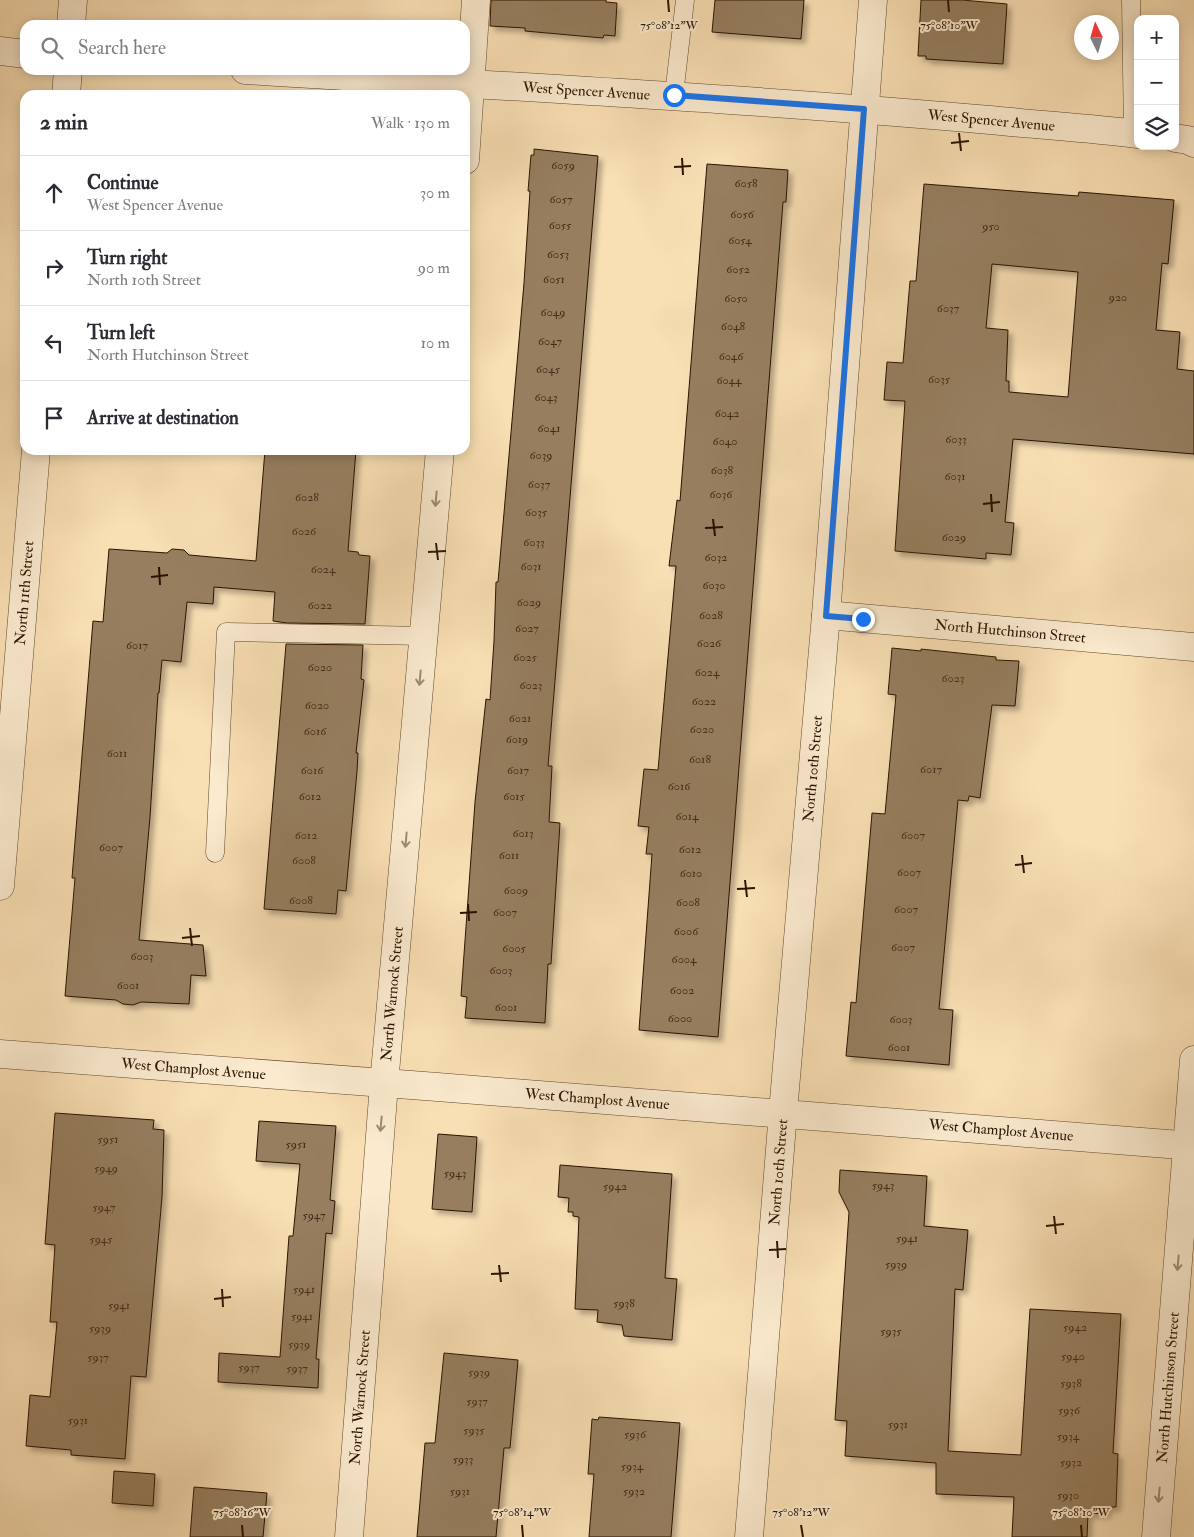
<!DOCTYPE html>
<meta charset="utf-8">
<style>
:root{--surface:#fff;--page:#f2f2f3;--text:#2b2b33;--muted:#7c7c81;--line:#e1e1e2}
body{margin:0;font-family:"IM FELL Double Pica",serif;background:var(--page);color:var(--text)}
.controls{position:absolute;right:15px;top:15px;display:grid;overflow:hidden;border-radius:10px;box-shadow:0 2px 12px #0003}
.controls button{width:45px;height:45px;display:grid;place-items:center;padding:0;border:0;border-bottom:1px solid var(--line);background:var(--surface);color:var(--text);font:25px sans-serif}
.compass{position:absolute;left:1074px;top:15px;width:45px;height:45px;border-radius:50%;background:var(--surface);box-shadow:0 2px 12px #0003;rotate:355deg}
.stop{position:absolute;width:15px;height:15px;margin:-11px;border:4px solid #1a73e8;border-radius:50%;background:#fff}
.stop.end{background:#1a73e8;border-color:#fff;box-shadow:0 1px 5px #0008}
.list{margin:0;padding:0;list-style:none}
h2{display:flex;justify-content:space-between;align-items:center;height:65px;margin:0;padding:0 20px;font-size:21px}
h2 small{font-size:16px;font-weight:400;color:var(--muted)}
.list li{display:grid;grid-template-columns:32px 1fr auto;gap:15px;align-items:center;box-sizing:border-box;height:75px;padding:0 20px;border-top:1px solid var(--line)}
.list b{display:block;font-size:19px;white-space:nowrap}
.list p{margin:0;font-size:16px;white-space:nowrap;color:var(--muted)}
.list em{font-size:16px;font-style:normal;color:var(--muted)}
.icon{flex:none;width:28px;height:28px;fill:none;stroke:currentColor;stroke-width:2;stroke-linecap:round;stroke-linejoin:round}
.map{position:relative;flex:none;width:1194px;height:1537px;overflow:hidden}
.search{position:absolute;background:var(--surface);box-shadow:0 2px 12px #0003;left:20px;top:20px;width:450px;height:55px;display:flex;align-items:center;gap:12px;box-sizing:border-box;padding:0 18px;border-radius:15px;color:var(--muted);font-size:19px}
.panel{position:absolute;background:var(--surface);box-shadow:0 2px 12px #0003;left:20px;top:90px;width:450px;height:365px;border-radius:15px}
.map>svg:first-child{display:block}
.building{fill:#967e5e;stroke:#2a1400;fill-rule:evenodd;filter:url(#shadow)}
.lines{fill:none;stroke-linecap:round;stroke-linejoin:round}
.lane-casing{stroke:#5e472d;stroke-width:19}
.street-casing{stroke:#5e472d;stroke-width:29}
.lane{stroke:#fbeace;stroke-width:18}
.street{stroke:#fbeace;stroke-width:28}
.oneway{stroke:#9d8a71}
.route{stroke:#1a73e8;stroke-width:6}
.ticks{fill:none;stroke:#2a1400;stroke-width:2}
.labels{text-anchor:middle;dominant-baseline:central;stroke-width:4;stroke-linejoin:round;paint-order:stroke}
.number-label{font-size:12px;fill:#452e18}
.street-label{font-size:15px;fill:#2a1400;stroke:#fbeace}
.ticks-label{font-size:12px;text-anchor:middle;fill:#2a1400;stroke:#fbeace;stroke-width:4;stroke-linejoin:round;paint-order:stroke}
</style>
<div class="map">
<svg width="1194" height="1537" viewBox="0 0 1194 1537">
<defs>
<filter id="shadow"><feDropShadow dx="4.5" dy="4.5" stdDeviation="2.5" flood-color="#0004"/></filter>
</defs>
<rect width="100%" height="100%" fill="#f9dfb4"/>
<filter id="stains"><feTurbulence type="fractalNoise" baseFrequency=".004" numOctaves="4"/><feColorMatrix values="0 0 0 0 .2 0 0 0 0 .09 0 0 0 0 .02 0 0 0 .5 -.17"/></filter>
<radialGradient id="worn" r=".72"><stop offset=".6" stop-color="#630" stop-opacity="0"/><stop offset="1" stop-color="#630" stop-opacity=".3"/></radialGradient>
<!-- building -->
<path class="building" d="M491 0H606V2L617 3 615 36 604 35 603 38 525 31V28L490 26Z
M715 0H804L801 39 712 32Z
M921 0H962L1007 4 1003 64 926 59V56H918Z
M534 149 598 156 548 766H552L549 822 560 823 551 964H548L545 1023 465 1018 467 997 461 996 475 802 486 699 490 700 494 641 496 582H498L524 283 530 191H528L531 155H534Z
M707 164 788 170 786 202H783L718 1037 639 1030 652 854H646L649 827 638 826 644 769 658 770 676 566H669L677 500 680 501Z
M924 184 1078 196 1079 192 1174 200 1168 264 1162 263 1156 330 1180 332 1177 369 1194 371V454L1013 439 1005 522 1014 523 1011 555 986 553V559L895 551 905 401 884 400 887 362 903 363 910 281H916ZM992 264 1078 272 1068 397 1009 392V381H1006L1008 330 986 328Z
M265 450H356L348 551 358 552 359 555 370 556 365 624 287 623 273 621 275 592 214 587 213 604 187 602 181 662 162 660 159 693H158L150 817 139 940 203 945 206 976 191 975 189 1004 141 1002 133 1005 123 1004 116 1000 65 996 75 878H72L93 621 103 622 109 549 167 553 172 549 184 550 189 555 256 561Z
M286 644 363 645 361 679 364 680 356 753H358L357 771 346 891 338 890 336 914 264 909Z
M892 648 921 651V649L996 657V660L1019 661 1015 706 992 705 980 798 969 796 968 801 958 800 939 1009 953 1010 949 1065 846 1056 851 1002 856 1003 872 813 885 814 896 695 888 694Z
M55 1113 154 1120 153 1129 164 1130 162 1197 146 1377 131 1376 125 1459 71 1455V1450L26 1446 30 1395 50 1397 57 1322H50L55 1245 45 1244Z
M259 1121 336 1126 330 1200 335 1201 332 1234 326 1233 316 1359H319L318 1388 218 1382 219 1353 280 1357 289 1236H293L300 1164 256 1161Z
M438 1134 477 1137 472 1212 432 1209Z
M560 1165 672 1174 665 1278 677 1279 672 1340 624 1336 622 1325 597 1322 598 1310 575 1309 579 1217 573 1216V1212H568L569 1198 558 1197Z
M840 1170 927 1176 924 1226 968 1230 963 1290 955 1289 948 1451 1021 1455 1030 1309 1121 1314 1113 1453 1118 1454 1116 1507H1107L1106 1514 1088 1513 1087 1537H1012L1014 1497 936 1494V1463L845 1456 847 1421 835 1420 849 1212 839 1192Z
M444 1353 518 1360 510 1448H504L496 1537H417L425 1443H435Z
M599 1417 680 1423 671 1537H589L594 1474H588L592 1419 598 1420Z
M114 1471 155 1474 153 1506 112 1503Z
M194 1487 267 1493 263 1537H190Z"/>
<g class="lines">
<defs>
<path id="lane" d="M1131 0 1133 134
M674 95 685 0
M215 853 226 632 424 636"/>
<g id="street">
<path d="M71 25 73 0"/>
<path d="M0 51 25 54"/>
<path id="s1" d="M245 70C494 86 742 98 990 120 1039 125 1089 128 1138 134"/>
<path d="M66 95 68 70"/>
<path d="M1175 138 1188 140 1194 143"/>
<path d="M465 160 476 0"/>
<path id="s2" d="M826 615 1194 647"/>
<path id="s3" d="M0 886 36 450"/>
<path id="s4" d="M0 1054C398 1085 796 1112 1194 1146"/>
<path id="s5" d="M349 1537 384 1084 440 450"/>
<path id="s6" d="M749 1537 783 1112 826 615 873 0"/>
<path id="s7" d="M1156 1537 1194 1060"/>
</g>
</defs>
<!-- lane casing -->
<use href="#lane" class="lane-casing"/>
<!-- street casing -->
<use href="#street" class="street-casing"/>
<!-- lane -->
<use href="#lane" class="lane"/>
<!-- street -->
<use href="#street" class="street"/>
</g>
<!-- one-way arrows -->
<defs><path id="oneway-shaft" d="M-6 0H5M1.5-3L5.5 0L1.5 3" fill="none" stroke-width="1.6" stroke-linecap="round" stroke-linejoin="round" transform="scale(1.25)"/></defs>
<g class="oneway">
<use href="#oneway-shaft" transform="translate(436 499) rotate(95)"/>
<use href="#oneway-shaft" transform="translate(420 678) rotate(95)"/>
<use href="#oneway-shaft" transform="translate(406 840) rotate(95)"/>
<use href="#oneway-shaft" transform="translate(381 1124) rotate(95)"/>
<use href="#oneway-shaft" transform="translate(1178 1263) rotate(95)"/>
<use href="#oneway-shaft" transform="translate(1159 1495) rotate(95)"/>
</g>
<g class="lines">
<!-- route -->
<path class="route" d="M674 95 864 109 826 616 863 619"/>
</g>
<!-- ticks -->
<path class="ticks" d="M668 0 669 12M948 0 949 12M959 133 961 151M951 143 969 141M682 158 683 175M674 167 691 166M991 494 992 512M983 504 1000 502M713 519 715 536M705 528 723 527M436 543 438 560M428 552 446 551M159 567 160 585M151 577 168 575M1022 855 1024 873M1015 865 1032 863M745 880 747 897M737 889 755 888M468 904 469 921M460 913 477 912M190 928 192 946M182 938 200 936M1054 1216 1056 1234M1046 1226 1064 1224M777 1241 778 1258M769 1250 786 1249M499 1265 501 1282M491 1274 509 1273M222 1289 223 1307M214 1299 231 1297M242 1525 243 1537M522 1525 523 1537M801 1525 803 1537M1081 1525 1082 1537"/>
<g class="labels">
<!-- number labels -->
<g class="number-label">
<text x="563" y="165">6059</text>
<text x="746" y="183">6058</text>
<text x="561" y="199">6057</text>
<text x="742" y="214">6056</text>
<text x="560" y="225">6055</text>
<text x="991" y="226">950</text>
<text x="740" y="240">6054</text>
<text x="558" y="254">6053</text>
<text x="738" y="269">6052</text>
<text x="554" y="279">6051</text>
<text x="1118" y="297">920</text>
<text x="736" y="298">6050</text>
<text x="948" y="308">6037</text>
<text x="553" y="312">6049</text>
<text x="733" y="326">6048</text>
<text x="550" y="341">6047</text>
<text x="731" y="356">6046</text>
<text x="548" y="369">6045</text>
<text x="939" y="379">6035</text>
<text x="729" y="380">6044</text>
<text x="546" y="397">6043</text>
<text x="727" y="413">6042</text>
<text x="549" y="428">6041</text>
<text x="956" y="439">6033</text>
<text x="725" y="441">6040</text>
<text x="541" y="455">6039</text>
<text x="722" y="470">6038</text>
<text x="955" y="476">6031</text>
<text x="539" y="484">6037</text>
<text x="721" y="494">6036</text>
<text x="307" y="497">6028</text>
<text x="536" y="512">6035</text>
<text x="304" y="531">6026</text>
<text x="954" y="537">6029</text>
<text x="534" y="542">6033</text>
<text x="716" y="557">6032</text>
<text x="531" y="566">6031</text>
<text x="323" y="569">6024</text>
<text x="714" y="585">6030</text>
<text x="529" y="602">6029</text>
<text x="320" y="605">6022</text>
<text x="711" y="615">6028</text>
<text x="527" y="628">6027</text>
<text x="709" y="643">6026</text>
<text x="137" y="645">6017</text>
<text x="525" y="657">6025</text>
<text x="320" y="667">6020</text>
<text x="707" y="672">6024</text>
<text x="953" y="678">6023</text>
<text x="531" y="685">6023</text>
<text x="704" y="701">6022</text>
<text x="317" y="705">6020</text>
<text x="520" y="718">6021</text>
<text x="702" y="729">6020</text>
<text x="315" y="731">6016</text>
<text x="517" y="739">6019</text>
<text x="117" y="753">6011</text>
<text x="700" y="759">6018</text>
<text x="931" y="769">6017</text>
<text x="312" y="770">6016</text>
<text x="518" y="770">6017</text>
<text x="679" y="786">6016</text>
<text x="310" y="796">6012</text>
<text x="514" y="796">6015</text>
<text x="687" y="816">6014</text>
<text x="523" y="833">6013</text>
<text x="306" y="835">6012</text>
<text x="913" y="835">6007</text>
<text x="111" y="847">6007</text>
<text x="690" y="849">6012</text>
<text x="509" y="855">6011</text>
<text x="304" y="860">6008</text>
<text x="909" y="872">6007</text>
<text x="691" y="873">6010</text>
<text x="516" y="890">6009</text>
<text x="301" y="900">6008</text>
<text x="688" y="902">6008</text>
<text x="906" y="909">6007</text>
<text x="505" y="912">6007</text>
<text x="686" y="931">6006</text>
<text x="903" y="947">6007</text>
<text x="514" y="948">6005</text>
<text x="142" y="956">6003</text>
<text x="684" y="959">6004</text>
<text x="501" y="970">6003</text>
<text x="128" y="985">6001</text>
<text x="682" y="990">6002</text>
<text x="506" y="1007">6001</text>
<text x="680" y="1018">6000</text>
<text x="901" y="1019">6003</text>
<text x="899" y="1047">6001</text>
<text x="108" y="1139">5951</text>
<text x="296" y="1144">5951</text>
<text x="106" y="1168">5949</text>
<text x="455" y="1173">5943</text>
<text x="883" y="1185">5943</text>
<text x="615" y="1186">5942</text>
<text x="104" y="1207">5947</text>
<text x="314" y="1215">5947</text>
<text x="907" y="1238">5941</text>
<text x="101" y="1239">5945</text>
<text x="896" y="1264">5939</text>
<text x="304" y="1289">5941</text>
<text x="624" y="1303">5938</text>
<text x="119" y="1305">5941</text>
<text x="302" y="1316">5941</text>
<text x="1075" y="1327">5942</text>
<text x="100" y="1328">5939</text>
<text x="891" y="1331">5935</text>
<text x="299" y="1344">5939</text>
<text x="1073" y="1356">5940</text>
<text x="98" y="1357">5937</text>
<text x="249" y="1367">5937</text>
<text x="297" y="1368">5937</text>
<text x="479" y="1372">5939</text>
<text x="1071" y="1383">5938</text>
<text x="477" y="1401">5937</text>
<text x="1069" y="1410">5936</text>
<text x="78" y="1420">5931</text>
<text x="898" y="1424">5931</text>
<text x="474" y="1430">5935</text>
<text x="635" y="1434">5936</text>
<text x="1068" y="1436">5934</text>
<text x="463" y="1459">5933</text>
<text x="1071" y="1462">5932</text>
<text x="632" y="1466">5934</text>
<text x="460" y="1491">5931</text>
<text x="634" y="1491">5932</text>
<text x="1068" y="1495">5930</text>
</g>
<!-- street labels -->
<g class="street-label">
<text stroke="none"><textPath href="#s1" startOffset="342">West Spencer Avenue</textPath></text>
<text stroke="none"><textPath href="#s1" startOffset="748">West Spencer Avenue</textPath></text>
<text stroke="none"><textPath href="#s3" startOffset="294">North 11th Street</textPath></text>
<text stroke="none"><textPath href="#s2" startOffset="185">North Hutchinson Street</textPath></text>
<text stroke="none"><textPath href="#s6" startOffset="771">North 10th Street</textPath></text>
<text stroke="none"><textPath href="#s5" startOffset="545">North Warnock Street</textPath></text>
<text stroke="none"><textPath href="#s4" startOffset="194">West Champlost Avenue</textPath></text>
<text stroke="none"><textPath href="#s4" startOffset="599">West Champlost Avenue</textPath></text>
<text stroke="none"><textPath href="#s4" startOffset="1004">West Champlost Avenue</textPath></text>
<text stroke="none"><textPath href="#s6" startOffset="366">North 10th Street</textPath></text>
<text stroke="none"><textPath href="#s7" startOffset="150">North Hutchinson Street</textPath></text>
<text stroke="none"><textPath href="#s5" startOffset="140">North Warnock Street</textPath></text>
</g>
</g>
<g class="ticks-label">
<text x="669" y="29">75°08'12"W</text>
<text x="949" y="29">75°08'10"W</text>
<text x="242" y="1516">75°08'16"W</text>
<text x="522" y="1516">75°08'14"W</text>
<text x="801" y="1516">75°08'12"W</text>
<text x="1081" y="1516">75°08'10"W</text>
</g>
<rect width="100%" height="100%" filter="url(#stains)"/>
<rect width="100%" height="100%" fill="url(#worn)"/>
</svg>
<div class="controls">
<button>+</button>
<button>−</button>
<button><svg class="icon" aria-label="layers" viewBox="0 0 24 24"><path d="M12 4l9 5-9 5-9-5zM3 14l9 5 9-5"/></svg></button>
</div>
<svg class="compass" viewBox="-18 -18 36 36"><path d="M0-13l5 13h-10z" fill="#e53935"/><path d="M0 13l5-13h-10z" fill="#7c7c81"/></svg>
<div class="stop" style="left:674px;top:95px"></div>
<div class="stop end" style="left:863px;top:619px"></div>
<div class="search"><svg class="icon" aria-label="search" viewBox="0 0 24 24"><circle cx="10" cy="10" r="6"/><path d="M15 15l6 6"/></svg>Search here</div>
<section class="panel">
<h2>2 min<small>Walk · 130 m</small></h2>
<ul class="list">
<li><svg class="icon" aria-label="ahead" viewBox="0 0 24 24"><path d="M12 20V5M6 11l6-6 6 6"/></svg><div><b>Continue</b><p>West Spencer Avenue</p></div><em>30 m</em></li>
<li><svg class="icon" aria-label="right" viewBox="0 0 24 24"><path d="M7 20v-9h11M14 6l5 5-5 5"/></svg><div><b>Turn right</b><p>North 10th Street</p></div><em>90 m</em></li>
<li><svg class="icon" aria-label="left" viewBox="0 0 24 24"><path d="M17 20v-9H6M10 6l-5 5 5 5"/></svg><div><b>Turn left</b><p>North Hutchinson Street</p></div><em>10 m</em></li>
<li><svg class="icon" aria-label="arrive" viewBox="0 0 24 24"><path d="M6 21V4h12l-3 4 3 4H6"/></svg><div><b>Arrive at destination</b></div></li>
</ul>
</section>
</div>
